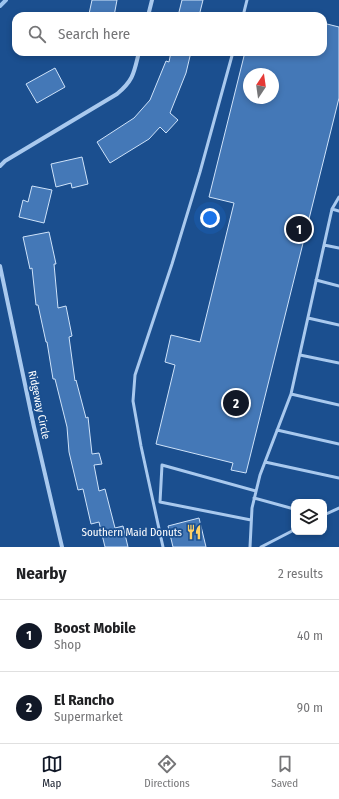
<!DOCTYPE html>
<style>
:root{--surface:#fff;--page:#f6f6f6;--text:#202124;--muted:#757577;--line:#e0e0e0;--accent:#111827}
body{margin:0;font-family:"Fira Sans Condensed",sans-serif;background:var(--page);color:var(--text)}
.controls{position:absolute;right:12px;bottom:12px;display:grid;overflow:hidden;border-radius:8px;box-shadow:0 2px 6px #0003}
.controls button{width:36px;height:36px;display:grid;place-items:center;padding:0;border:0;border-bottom:1px solid var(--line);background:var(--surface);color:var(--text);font:20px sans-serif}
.compass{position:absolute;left:243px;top:68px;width:36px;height:36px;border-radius:50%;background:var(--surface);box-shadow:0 2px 6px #0003;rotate:13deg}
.you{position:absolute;left:210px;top:218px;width:14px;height:14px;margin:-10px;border:3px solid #fff;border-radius:50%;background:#1a73e8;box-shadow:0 0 0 6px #1a73e833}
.badge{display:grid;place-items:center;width:26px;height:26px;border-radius:50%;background:var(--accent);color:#fff;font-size:13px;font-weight:700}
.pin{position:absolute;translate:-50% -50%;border:2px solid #fff;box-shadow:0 1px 4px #0006}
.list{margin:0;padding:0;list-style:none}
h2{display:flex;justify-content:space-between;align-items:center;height:52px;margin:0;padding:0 16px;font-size:17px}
h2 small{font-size:13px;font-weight:400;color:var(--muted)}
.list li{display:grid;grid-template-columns:26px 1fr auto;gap:12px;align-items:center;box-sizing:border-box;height:72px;padding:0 16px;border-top:1px solid var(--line)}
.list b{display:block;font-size:15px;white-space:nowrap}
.list p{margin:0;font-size:13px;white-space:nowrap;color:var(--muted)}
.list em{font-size:13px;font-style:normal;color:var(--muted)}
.icon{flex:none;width:22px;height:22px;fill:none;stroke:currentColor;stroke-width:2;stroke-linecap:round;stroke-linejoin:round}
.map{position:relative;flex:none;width:339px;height:547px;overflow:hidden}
.search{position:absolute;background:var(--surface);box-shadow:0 2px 6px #0003;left:12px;right:12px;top:12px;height:44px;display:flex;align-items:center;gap:10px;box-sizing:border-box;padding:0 14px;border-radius:12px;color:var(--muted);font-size:15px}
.sheet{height:196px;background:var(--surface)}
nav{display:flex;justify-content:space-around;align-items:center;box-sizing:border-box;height:56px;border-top:1px solid var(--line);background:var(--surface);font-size:11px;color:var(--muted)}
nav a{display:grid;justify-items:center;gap:2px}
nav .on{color:var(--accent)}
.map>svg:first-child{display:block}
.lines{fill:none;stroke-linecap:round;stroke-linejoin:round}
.stream{stroke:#9cc4f0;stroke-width:4}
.building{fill:#4478b7;stroke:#cfe3fa;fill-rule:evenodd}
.service{stroke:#a9c9ee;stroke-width:3}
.minor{stroke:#a9c9ee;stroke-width:4}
.labels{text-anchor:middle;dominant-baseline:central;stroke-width:3.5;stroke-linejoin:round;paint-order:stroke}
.street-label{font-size:11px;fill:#fff;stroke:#1b4f8f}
.poi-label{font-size:11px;fill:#fff;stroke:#1b4f8f;text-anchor:end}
</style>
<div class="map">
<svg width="339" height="547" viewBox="0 0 339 547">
<rect width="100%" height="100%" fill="#1b4f8f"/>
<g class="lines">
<!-- stream -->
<path class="stream" d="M0 6 6 0"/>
</g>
<!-- building -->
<path class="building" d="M92 0H117L114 16H98L89 14Z
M182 0H203L199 16H178Z
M323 23 339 27V98L246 473 231 470 233 463 156 444 175 365 165 362 171 335 200 342 234 203 209 197 245 52H323ZM249 74H273V98H249Z
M171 52H191L186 73 170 113 178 120 166 133 160 127 149 139 110 163 97 142 134 118 150 100 166 61 169 62Z
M55 68 65 87 37 103 26 84Z
M82 157 88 184 72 188 71 183 56 187 51 164Z
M32 186 52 190 44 223 19 217 23 200 28 202Z
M49 232 56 264H54L58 308 66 306 72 336 69 337 75 381 76 380 86 418 88 417 92 454 99 453 102 464 94 465 99 491 105 489 115 528 123 526 128 547H105L99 522 91 524 83 489 78 490 69 452 67 427 55 379H53L47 342H46L38 305H36L32 268 30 269 23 237Z
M199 518 206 547H173L168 526Z"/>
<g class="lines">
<!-- service -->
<path class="service" d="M243 16 247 0
M332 209 339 211
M324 245 339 248
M316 280 339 286
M308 318 339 325
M300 355 339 363
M291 394 339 405
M277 430 339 444
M265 462 339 478
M254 498 294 509
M324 515 339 508
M251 520 160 502 162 465 256 491
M163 547 141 446 133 401 135 375 172 264 200 172 233 52
M250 547 252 508 260 475 291 394 332 209 339 197
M261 547 294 530"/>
<!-- minor -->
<path class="minor" d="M148 16 152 0
M0 166 5 161 117 94C134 80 134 72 139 52
M0 266 34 427 62 547"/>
</g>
<!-- icons -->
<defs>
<symbol id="restaurant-bare" viewBox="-9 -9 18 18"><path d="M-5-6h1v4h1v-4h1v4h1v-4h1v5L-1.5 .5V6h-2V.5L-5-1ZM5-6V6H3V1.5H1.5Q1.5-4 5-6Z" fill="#ffd166" stroke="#1b4f8f" stroke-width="2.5" paint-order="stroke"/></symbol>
</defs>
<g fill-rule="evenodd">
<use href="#restaurant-bare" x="183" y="521" width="22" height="22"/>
</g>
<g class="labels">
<!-- street labels -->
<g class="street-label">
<text transform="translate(39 405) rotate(78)">Ridgeway Circle</text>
</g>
<!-- poi labels -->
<g class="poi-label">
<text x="182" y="532">Southern Maid Donuts</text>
</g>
</g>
</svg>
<div class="controls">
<button><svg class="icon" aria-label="layers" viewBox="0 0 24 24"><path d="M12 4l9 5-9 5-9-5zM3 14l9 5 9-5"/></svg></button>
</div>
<svg class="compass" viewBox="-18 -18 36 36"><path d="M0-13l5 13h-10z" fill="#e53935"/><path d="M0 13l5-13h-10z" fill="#757577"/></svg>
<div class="you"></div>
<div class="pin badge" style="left:299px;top:229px">1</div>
<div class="pin badge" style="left:236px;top:403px">2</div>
<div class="search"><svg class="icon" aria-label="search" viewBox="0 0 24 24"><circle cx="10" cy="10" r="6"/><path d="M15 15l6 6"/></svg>Search here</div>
</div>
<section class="sheet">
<h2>Nearby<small>2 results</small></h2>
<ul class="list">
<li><span class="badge">1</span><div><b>Boost Mobile</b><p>Shop</p></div><em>40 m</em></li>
<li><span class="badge">2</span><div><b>El Rancho</b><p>Supermarket</p></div><em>90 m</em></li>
</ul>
</section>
<nav>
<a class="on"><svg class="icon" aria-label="map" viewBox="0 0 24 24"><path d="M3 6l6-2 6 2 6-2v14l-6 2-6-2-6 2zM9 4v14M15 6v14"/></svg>Map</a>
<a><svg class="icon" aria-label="directions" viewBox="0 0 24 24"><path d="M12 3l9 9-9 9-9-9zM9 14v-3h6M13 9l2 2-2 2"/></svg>Directions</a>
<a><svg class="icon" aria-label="saved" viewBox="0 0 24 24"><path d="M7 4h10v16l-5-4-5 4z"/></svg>Saved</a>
</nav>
